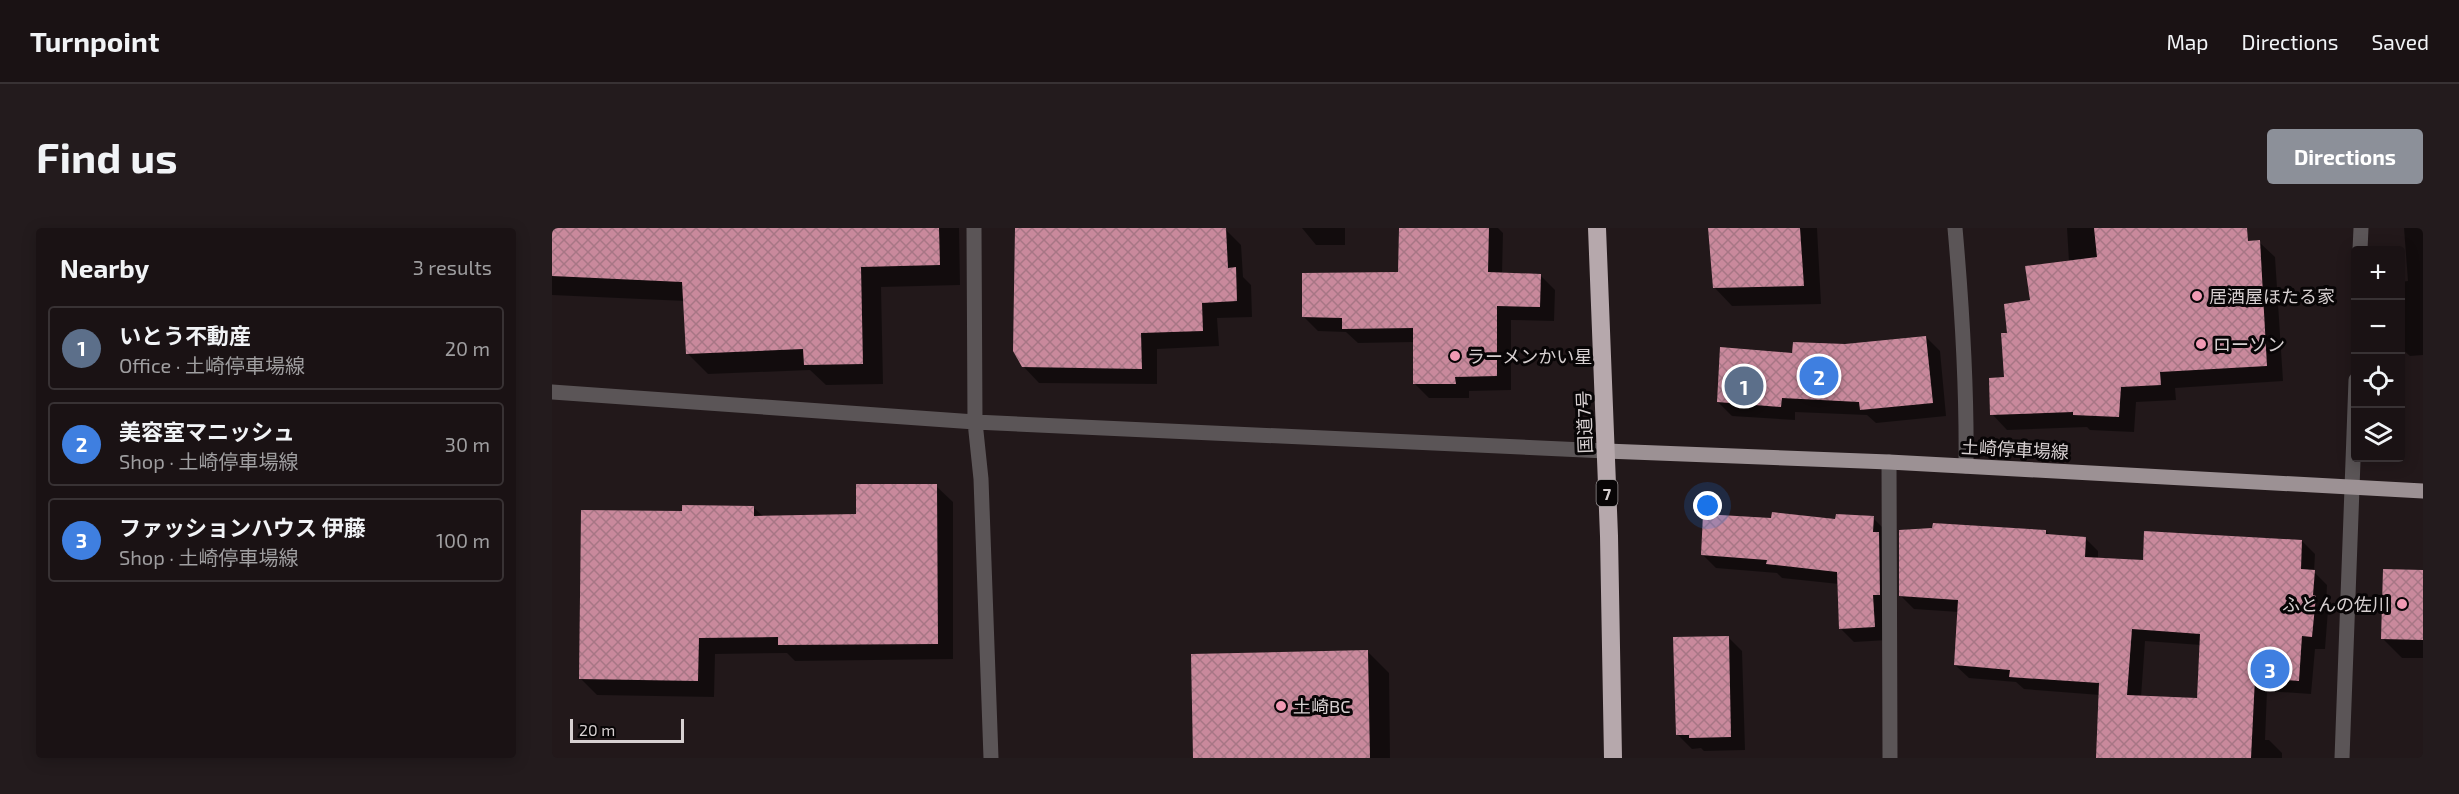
<!DOCTYPE html>
<meta charset="utf-8">
<style>
:root{--surface:#1a1214;--page:#231b1d;--text:#f1f3f6;--muted:#9f9ea0;--line:#383234;--accent:#8c9099}
body{margin:0;font-family:"Exo 2","Noto Sans JP",sans-serif;background:var(--page);color:var(--text)}
.controls{position:absolute;right:18px;top:18px;display:grid;overflow:hidden;border-radius:6px;box-shadow:0 3px 15px #0003}
.controls button{width:54px;height:54px;display:grid;place-items:center;padding:0;border:0;border-bottom:2px solid var(--line);background:var(--surface);color:var(--text);font:30px sans-serif}
.scale{position:absolute;left:18px;bottom:15px;width:114px;box-sizing:border-box;padding-left:6px;border:3px solid #d7d0d1;border-top:0;font-size:16px;line-height:21px;white-space:nowrap;color:#d7d0d1;-webkit-text-stroke:4px #080506;paint-order:stroke}
.you{position:absolute;left:1156px;top:278px;width:21px;height:21px;margin:-15px;border:4px solid #fff;border-radius:50%;background:#1a73e8;box-shadow:0 0 0 9px #1a73e833}
.badge{display:grid;place-items:center;width:39px;height:39px;border-radius:50%;background:var(--accent);color:#fff;font-size:20px;font-weight:700}
.pin{position:absolute;translate:-50% -50%;border:3px solid #fff;box-shadow:0 2px 6px #0006}
.list{margin:0;padding:0;list-style:none}
h2{display:flex;justify-content:space-between;align-items:center;height:78px;margin:0;padding:0 24px;font-size:26px}
h2 small{font-size:20px;font-weight:400;color:var(--muted)}
.list li{display:grid;grid-template-columns:39px 1fr auto;gap:18px;align-items:center;box-sizing:border-box;height:84px;margin:0 12px 12px;padding:0 12px;border:2px solid var(--line);border-radius:6px}
.list b{display:block;font-size:22px;white-space:nowrap}
.list p{margin:0;font-size:20px;white-space:nowrap;color:var(--muted)}
.list em{font-size:20px;font-style:normal;color:var(--muted)}
.icon{flex:none;width:33px;height:33px;fill:none;stroke:currentColor;stroke-width:2;stroke-linecap:round;stroke-linejoin:round}
.map{position:relative;flex:none;width:1871px;height:530px;overflow:hidden;border-radius:6px}
header{display:flex;align-items:center;gap:36px;box-sizing:border-box;height:84px;padding:0 30px;background:var(--surface);border-bottom:2px solid var(--line)}
header strong{font-size:28px}
nav{display:flex;gap:33px;margin-inline-start:auto;font-size:21px}
.intro{display:flex;align-items:center;justify-content:space-between;box-sizing:border-box;height:144px;padding:0 36px}
h1{margin:0;font-size:42px}
.button{padding:15px 27px;border-radius:6px;background:var(--accent);color:#fff;font-size:21px;font-weight:700}
main{display:flex;gap:36px;padding:0 36px}
aside{flex:1;background:var(--surface);border-radius:6px;box-shadow:0 3px 15px #0003}
.map>svg:first-child{display:block}
.shadow{fill:#0007;fill-rule:evenodd}
.building{fill:url(#building-cross-hatch);fill-rule:evenodd}
.lines{fill:none;stroke-linecap:round;stroke-linejoin:round}
.minor{stroke:#5b5557;stroke-width:15}
.major{stroke:#9c9194;stroke-width:15}
.highway{stroke:#b6a8ac;stroke-width:18}
.poi-dot{fill:#f19ab4;stroke:#080506;stroke-width:2}
.labels{text-anchor:middle;dominant-baseline:central;stroke-width:6;stroke-linejoin:round;paint-order:stroke}
.shield{fill:#080506;stroke:#999394;stroke-width:1.5}
.shield-label{font-size:16px;font-weight:bold;fill:#d7d0d1}
.poi-label{font-size:18px;fill:#d7d0d1;stroke:#080506;text-anchor:start}
.street-label{font-size:18px;fill:#d7d0d1;stroke:#080506}
</style>
<header>
<strong>Turnpoint</strong>
<nav><a>Map</a><a>Directions</a><a>Saved</a></nav>
</header>
<div class="intro"><h1>Find us</h1><a class="button">Directions</a></div>
<main>
<aside>
<h2>Nearby<small>3 results</small></h2>
<ul class="list">
<li><span class="badge" style="background:#5c6f8a">1</span><div><b>いとう不動産</b><p>Office · 土崎停車場線</p></div><em>20 m</em></li>
<li><span class="badge" style="background:#3f7fe0">2</span><div><b>美容室マニッシュ</b><p>Shop · 土崎停車場線</p></div><em>30 m</em></li>
<li><span class="badge" style="background:#3f7fe0">3</span><div><b>ファッションハウス 伊藤</b><p>Shop · 土崎停車場線</p></div><em>100 m</em></li>
</ul>
</aside>
<div class="map">
<svg width="1871" height="530" viewBox="0 0 1871 530">
<defs>
<pattern id="building-cross-hatch" width="8" height="8" patternUnits="userSpaceOnUse" patternTransform="scale(1.5)"><rect width="8" height="8" fill="#c9899c"/><path d="M0 0l8 8M0 8l8-8" fill="none" stroke="#a77685"/></pattern>
</defs>
<rect width="100%" height="100%" fill="#22181a"/>
<!-- shadow -->
<path class="shadow" d="M0 0H407L408 57 329 59 331 156 274 157 258 142 156 146 135 125 133 73 0 67Z
M464 0 673 1 689 17 691 49 699 57 700 89 665 90 667 118 605 121V156L487 155 471 138Z
M750 0H793V17H764Z
M848 0H946L951 5 950 46 988 47 1003 62 1002 93 959 92V162L917 163V170H877L863 156 862 114 806 115 794 104 766 103 751 88 848 45Z
M1158 0H1265L1269 76 1180 78 1162 59Z
M1515 0H1684V14H1707L1723 29 1731 153 1623 160 1624 172 1584 174 1582 204 1538 202 1535 199 1455 202 1440 186 1453 151 1457 107 1479 74 1517 34Z
M1852 0H1871V127L1858 128 1848 119V54L1856 53Z
M1374 109 1388 123 1394 188 1324 195 1315 187 1243 184V192L1180 188 1166 174 1242 127 1293 118Z
M384 258 401 274V431L243 433 235 425 163 426 162 469 45 467 28 450 132 284 202 280 212 289 305 287Z
M1321 290 1335 304 1336 412 1302 414 1288 400 1287 356 1230 350 1225 345 1164 340 1150 326 1221 292H1285Z
M1494 303 1499 308 1533 310 1546 323V331L1592 334 1750 313 1763 326 1762 344 1775 357 1774 380 1776 382 1773 421H1763L1759 466 1715 463 1713 512H1717L1730 525V530H1546L1548 467 1472 461 1464 454 1417 450 1403 437 1407 384 1362 381 1349 368ZM1593 413 1649 417 1646 471 1589 469Z
M1871 343V430H1850L1830 410Z
M1176 409 1190 423 1193 522 1152 523 1149 520 1140 521 1126 507Z
M816 424 837 445 838 530H643L641 427Z"/>
<!-- building -->
<path class="building" d="M0 0H387L388 37 309 39 311 136 252 137 251 121 134 126 130 54 0 48Z
M463 0H674L676 40 684 39 685 73 650 75 651 103 589 105 590 141 470 139 461 123Z
M847 0H937L936 44 989 46 988 79 945 78V148L903 149 904 156H861V100L790 101V90L750 89V45L846 44Z
M1156 0H1248L1252 58 1161 60Z
M1542 0H1695L1696 13 1708 12 1715 138 1608 144 1609 157 1569 159 1567 189 1521 187V184L1438 187 1437 150 1452 149 1449 105H1455L1452 76 1478 72 1473 38 1545 29Z
M1374 108 1381 175 1308 182 1307 174 1230 170 1229 179 1165 174 1168 119 1240 125 1241 114 1293 116Z
M304 256H385L386 416 226 417V409L147 410 146 453 27 451 29 282 130 283V277L202 278V288L304 286Z
M1220 284 1283 291 1284 286 1322 288 1321 304H1327L1328 367H1321L1323 399 1287 401 1285 344 1214 336 1215 332 1149 327 1151 286 1219 290Z
M1381 295 1494 302V306L1534 309 1533 329 1591 332 1592 303 1750 312 1749 341 1763 342 1761 367 1764 368 1760 409 1750 408 1747 453 1703 450 1699 530H1544L1547 455 1457 449 1458 442 1402 437 1406 372 1347 368V302L1380 300ZM1580 401 1648 406 1645 470 1575 467Z
M1831 341 1871 342V412L1829 411Z
M1177 408 1179 509 1137 510V507H1124L1121 409Z
M816 422 818 530H641L639 426Z"/>
<g class="lines">
<!-- minor -->
<path class="minor" d="M422 0 423 194 429 251 439 530
M1403 0C1410 79 1415 159 1414 238
M1808 22 1809 0
M0 164 423 194 1054 223
M1337 234 1338 530
M1790 530 1804 152"/>
<!-- major -->
<path class="major" d="M1054 223 1337 234 1871 263"/>
<!-- highway -->
<path class="highway" d="M1045 0 1057 308 1061 530"/>
</g>
<!-- markers -->
<g class="poi-dot">
<circle cx="1645" cy="68" r="6"/>
<circle cx="1649" cy="116" r="6"/>
<circle cx="903" cy="128" r="6"/>
<circle cx="1850" cy="376" r="6"/>
<circle cx="729" cy="478" r="6"/>
</g>
<g class="labels">
<!-- shield labels -->
<rect class="shield" x="1044.5" y="252" width="21" height="26" rx="4.5"/>
<g class="shield-label">
<text x="1055" y="265">7</text>
</g>
<!-- poi labels -->
<g class="poi-label">
<text x="1657" y="68">居酒屋ほたる家</text>
<text x="1661" y="116">ローソン</text>
<text x="915" y="128">ラーメンかい星</text>
<text x="1838" y="376" text-anchor="end">ふとんの佐川</text>
<text x="741" y="478">土崎BC</text>
</g>
<!-- street labels -->
<g class="street-label">
<text transform="translate(1032 194) rotate(-92)">国道7号</text>
<text transform="translate(1463 221) rotate(3)">土崎停車場線</text>
</g>
</g>
</svg>
<div class="controls">
<button>+</button>
<button>−</button>
<button><svg class="icon" aria-label="locate" viewBox="0 0 24 24"><circle cx="12" cy="12" r="6"/><path d="M12 2v4M12 18v4M2 12h4M18 12h4"/></svg></button>
<button><svg class="icon" aria-label="layers" viewBox="0 0 24 24"><path d="M12 4l9 5-9 5-9-5zM3 14l9 5 9-5"/></svg></button>
</div>
<div class="scale">20 m</div>
<div class="you"></div>
<div class="pin badge" style="left:1192px;top:158px;background:#5c6f8a">1</div>
<div class="pin badge" style="left:1267px;top:148px;background:#3f7fe0">2</div>
<div class="pin badge" style="left:1718px;top:441px;background:#3f7fe0">3</div>
</div>
</main>
